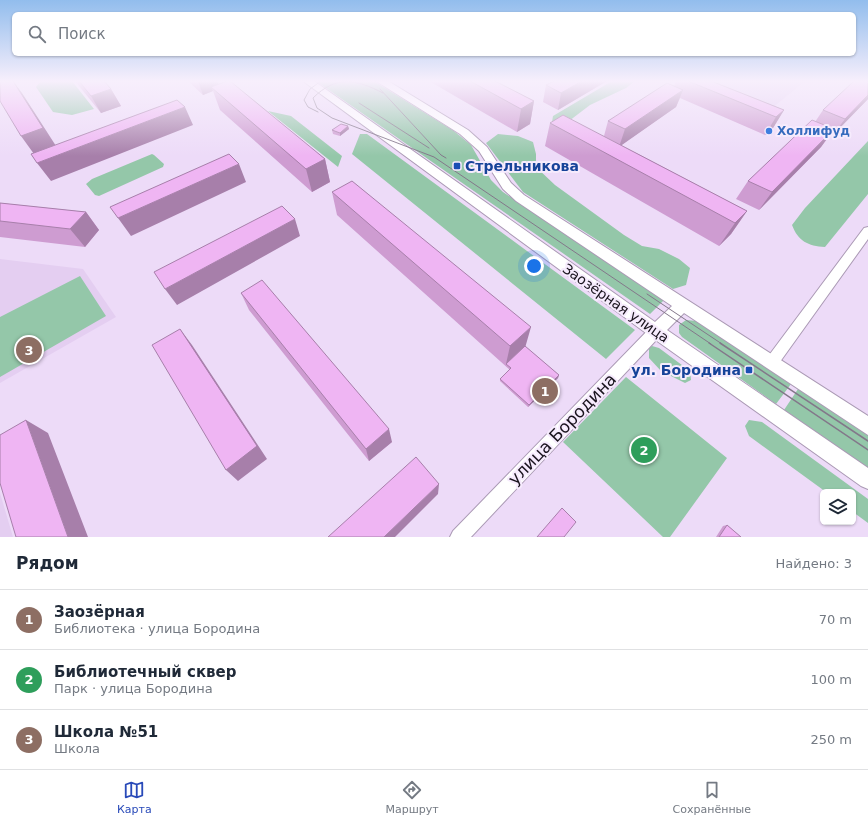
<!DOCTYPE html>
<html lang="ru">
<meta charset="utf-8">
<style>
:root{--surface:#fff;--page:#f6f6f7;--text:#1f2937;--muted:#747a83;--line:#e0e1e3;--accent:#294ab9}
body{margin:0;font-family:"DejaVu Sans",sans-serif;background:var(--page);color:var(--text)}
.controls{position:absolute;right:12px;bottom:12px;display:grid;overflow:hidden;border-radius:6px;box-shadow:0 1px 3px #0004}
.controls button{width:36px;height:36px;display:grid;place-items:center;padding:0;border:0;border-bottom:1px solid var(--line);background:var(--surface);color:var(--text);font:20px sans-serif}
.you{position:absolute;left:534px;top:266px;width:14px;height:14px;margin:-10px;border:3px solid #fff;border-radius:50%;background:#1a73e8;box-shadow:0 0 0 6px #1a73e833}
.badge{display:grid;place-items:center;width:26px;height:26px;border-radius:50%;background:var(--accent);color:#fff;font-size:13px;font-weight:700}
.pin{position:absolute;translate:-50% -50%;border:2px solid #fff;box-shadow:0 1px 4px #0006}
.list{margin:0;padding:0;list-style:none}
h2{display:flex;justify-content:space-between;align-items:center;height:52px;margin:0;padding:0 16px;font-size:17px}
h2 small{font-size:13px;font-weight:400;color:var(--muted)}
.list li{display:grid;grid-template-columns:26px 1fr auto;gap:12px;align-items:center;box-sizing:border-box;height:60px;padding:0 16px;border-top:1px solid var(--line)}
.list b{display:block;font-size:15px;white-space:nowrap}
.list p{margin:0;font-size:13px;white-space:nowrap;color:var(--muted)}
.list em{font-size:13px;font-style:normal;color:var(--muted)}
.icon{flex:none;width:22px;height:22px;fill:none;stroke:currentColor;stroke-width:2;stroke-linecap:round;stroke-linejoin:round}
.map{position:relative;flex:none;width:868px;height:537px;overflow:hidden}
.search{position:absolute;background:var(--surface);box-shadow:0 1px 3px #0004;left:12px;right:12px;top:12px;height:44px;display:flex;align-items:center;gap:10px;box-sizing:border-box;padding:0 14px;border-radius:6px;color:var(--muted);font-size:15px}
.sheet{height:232px;background:var(--surface)}
nav{display:flex;justify-content:space-around;align-items:center;box-sizing:border-box;height:56px;border-top:1px solid var(--line);background:var(--surface);font-size:11px;color:var(--muted)}
nav a{display:grid;justify-items:center;gap:2px}
nav .on{color:var(--accent)}
.map>svg:first-child{display:block}
.built{fill:#e4cef1}
.green{fill:#94c7a9}
.lines{fill:none;stroke-linecap:round;stroke-linejoin:round}
.tertiary-casing{stroke:#ab9ab5;stroke-width:2}
.secondary-casing{stroke:#ab9ab5;stroke-width:2}
.tertiary{fill:#fff;fill-rule:evenodd}
.secondary{fill:#fff;fill-rule:evenodd}
.tram-far1{stroke:#83778a;stroke-width:1}
.tram{stroke:#83778a;stroke-width:1.5}
.wall{fill:#ce9cd1}
.shaded-wall{fill:#a77faa}
.building{fill:#efb5f3;stroke:#a77faa}
.shop-dot{fill:#3f7fe0;stroke:#f6ebfd;stroke-width:1.5}
.transit-dot{fill:#1a4fb4;stroke:#f6ebfd;stroke-width:1.5}
.labels{text-anchor:middle;dominant-baseline:central;stroke-width:4;stroke-linejoin:round;paint-order:stroke}
.far-shop-label{font-size:12px;font-weight:bold;fill:#366cbe;stroke:#f6ebfd;text-anchor:start}
.transit-label{font-size:14px;font-weight:bold;fill:#164399;stroke:#f6ebfd;text-anchor:start}
.street-label{font-size:14px;fill:#19131d;stroke:#f6ebfd}
.near-street-label{font-size:17px;fill:#19131d;stroke:#f6ebfd}
</style>
<div class="map">
<svg width="868" height="537" viewBox="0 0 868 537">
<rect width="100%" height="100%" fill="#eddbf8"/>
<!-- built -->
<path class="built" d="M682 81H805L764 115Z
M0 259 83 269 116 317 0 383Z
M0 493 13 537H0Z"/>
<!-- green -->
<path class="green" d="M41 81H72L94 109 72 115 53 112 36 87Z
M316 81H373L377 83 454 131 471 145 491 180 503 192 664 300 650 314Z
M612 81H635L626 88 590 105 569 121 552 122 553 116Z
M268 111 291 116 342 156 338 167Z
M360 134H367L635 330 606 359 352 154Z
M498 134 518 136 533 142 536 154V167L555 185 624 235 642 246 659 249 679 259 690 268 686 285 673 289 523 192 486 143Z
M868 141V194L825 247C808 246 798 241 792 225L805 208Z
M152 154 154 155 164 164 163 167 99 196 95 195 86 184 92 179Z
M80 276 106 316 0 377V317Z
M686 320 697 321 702 324 791 384 776 404 682 337 679 333V325Z
M652 346 659 348 690 371 691 380 685 383 661 371 649 358V348Z
M626 377 727 458 670 537H663L563 442Z
M798 389 868 435V468L784 410Z
M749 420 762 422 868 499V523L853 512V492H826L749 436 745 426Z"/>
<g class="lines">
<defs>
<path id="tertiary" d="M868 227V239L777 366 772 368 767 366 765 362 767 358 864 228Z
M656 325 661 327 663 331 661 335 471 537H450L453 531 651 327Z"/>
<path id="secondary" d="M303 81H314L655 322 672 306 516 201 503 189 479 151 460 134 376 81H388L468 130 487 147 511 183 524 195 868 416V435L684 313 667 330 868 468V489L861 486 650 336Z"/>
</defs>
<!-- tertiary casing -->
<use href="#tertiary" class="tertiary-casing"/>
<!-- secondary casing -->
<use href="#secondary" class="secondary-casing"/>
<!-- tertiary -->
<use href="#tertiary" class="tertiary"/>
<!-- secondary -->
<use href="#secondary" class="secondary"/>
<!-- tram-far1 -->
<path class="tram-far1" d="M380 89 441 155 446 158
M383 93C356 79 336 75 313 98L317 108 332 118 434 157 711 344
M359 103 429 148
M318 112 308 107 304 100 310 89 321 81
M647 294 722 344"/>
<!-- tram -->
<path class="tram" d="M709 343 868 450
M720 343 868 441"/>
</g>
<!-- wall -->
<path class="wall" d="M75 81H104L111 89 121 106 101 113Z
M188 81H217L218 84 325 159 330 182 312 192 220 110 213 91 203 95Z
M429 81H495L534 101 530 124 517 132Z
M554 81H607L558 110 543 102 546 85Z
M676 81H711L784 110 773 128 765 135 680 98 676 107 621 145 747 211 731 234 719 246 545 146 550 123 604 136 608 121 674 86Z
M868 81V99L832 136 830 135 821 147 759 210 736 199 748 181 815 122 823 110Z
M348 126 349 129 340 136 333 134 332 130Z
M332 192 526 347 559 375 558 378 528 407 500 381V379L510 370 337 215Z
M0 203 86 212 99 230 85 247 0 237Z
M241 293 392 442 369 461 249 310Z
M727 525 741 537H716L723 526Z"/>
<!-- shaded-wall -->
<path class="shaded-wall" d="M13 81 22 93 56 146 34 154 21 136Z
M198 81H217L220 88 211 87 213 91 203 95Z
M582 81H607L558 110 561 93Z
M111 89 121 106 101 113 91 96Z
M683 90 676 107 619 147 625 129Z
M868 95V99L832 136 845 119Z
M534 101 530 124 517 132 521 109Z
M185 107 193 125 51 181 37 163Z
M784 110 773 128 765 135 776 117Z
M348 126 349 129 340 136V133Z
M834 129 821 147 759 210 772 192Z
M325 159 330 182 312 192 306 169Z
M239 164 246 182 131 236 118 218Z
M747 211 731 234 719 246 735 223Z
M86 212 99 230 85 247 70 229Z
M295 219 300 236 177 305 165 289Z
M531 327 525 348 506 364 510 346Z
M180 329 192 345 267 459 238 481 226 470Z
M559 375 558 378 528 407 529 405Z
M26 420 48 433 88 537H68Z
M389 429 392 442 369 461 366 449Z
M439 484 438 494 395 537H384Z"/>
<!-- building -->
<path class="building" d="M0 81H13L43 128 21 136 0 101Z
M79 81H104L111 89 91 96Z
M227 81H230L325 159 306 169 211 87Z
M470 81H495L534 101 521 109Z
M554 81H582L561 93 546 85Z
M688 81H711L784 110 776 117Z
M854 81H868V95L845 119 823 110Z
M667 83 683 90 625 129 608 121Z
M177 100 185 107 37 163 31 154Z
M563 115 747 211 735 223 550 123Z
M812 120 834 129 772 192 748 181Z
M341 124 348 126 340 133 332 130Z
M229 154 239 164 118 218 110 207Z
M352 181 531 327 510 346 332 192Z
M0 203 86 212 70 229 0 221Z
M282 206 295 219 165 289 154 272Z
M262 280 389 429 366 449 241 293Z
M180 329 257 446 226 470 152 345Z
M525 346 559 375 529 405 500 379 511 368 506 364Z
M26 420 68 537H16L0 483V435Z
M416 457 439 484 384 537H328Z
M562 508 576 522 564 537H537Z
M727 525 741 537H719Z"/>
<!-- sky -->
<linearGradient id="sky" x2="0" y2="1"><stop stop-color="#92bded"/><stop offset="0.52" stop-color="#f7effc"/><stop offset="1" stop-color="#f7effc" stop-opacity="0"/></linearGradient>
<rect width="868" height="156" fill="url(#sky)"/>
<!-- markers -->
<circle class="shop-dot" cx="769" cy="131" r="4"/>
<g class="transit-dot">
<rect x="453" y="162" width="8" height="8" rx="2"/>
<rect x="745" y="366" width="8" height="8" rx="2"/>
</g>
<g class="labels">
<!-- far-shop labels -->
<g class="far-shop-label">
<text x="777" y="131">Холлифуд</text>
</g>
<!-- transit labels -->
<g class="transit-label">
<text x="465" y="166">Стрельникова</text>
<text x="741" y="370" text-anchor="end">ул. Бородина</text>
</g>
<!-- street labels -->
<g class="street-label">
<text transform="translate(616 303) rotate(35)">Заозёрная улица</text>
</g>
<!-- near-street labels -->
<g class="near-street-label">
<text transform="translate(562 429) rotate(-46)">улица Бородина</text>
</g>
</g>
</svg>
<div class="controls">
<button><svg class="icon" aria-label="layers" viewBox="0 0 24 24"><path d="M12 4l9 5-9 5-9-5zM3 14l9 5 9-5"/></svg></button>
</div>
<div class="you"></div>
<div class="pin badge" style="left:545px;top:391px;background:#8d6e63">1</div>
<div class="pin badge" style="left:644px;top:450px;background:#2e9e5b">2</div>
<div class="pin badge" style="left:29px;top:350px;background:#8d6e63">3</div>
<div class="search"><svg class="icon" aria-label="search" viewBox="0 0 24 24"><circle cx="10" cy="10" r="6"/><path d="M15 15l6 6"/></svg>Поиск</div>
</div>
<section class="sheet">
<h2>Рядом<small>Найдено: 3</small></h2>
<ul class="list">
<li><span class="badge" style="background:#8d6e63">1</span><div><b>Заозёрная</b><p>Библиотека · улица Бородина</p></div><em>70 m</em></li>
<li><span class="badge" style="background:#2e9e5b">2</span><div><b>Библиотечный сквер</b><p>Парк · улица Бородина</p></div><em>100 m</em></li>
<li><span class="badge" style="background:#8d6e63">3</span><div><b>Школа №51</b><p>Школа</p></div><em>250 m</em></li>
</ul>
</section>
<nav>
<a class="on"><svg class="icon" aria-label="map" viewBox="0 0 24 24"><path d="M3 6l6-2 6 2 6-2v14l-6 2-6-2-6 2zM9 4v14M15 6v14"/></svg>Карта</a>
<a><svg class="icon" aria-label="directions" viewBox="0 0 24 24"><path d="M12 3l9 9-9 9-9-9zM9 14v-3h6M13 9l2 2-2 2"/></svg>Маршрут</a>
<a><svg class="icon" aria-label="saved" viewBox="0 0 24 24"><path d="M7 4h10v16l-5-4-5 4z"/></svg>Сохранённые</a>
</nav>
